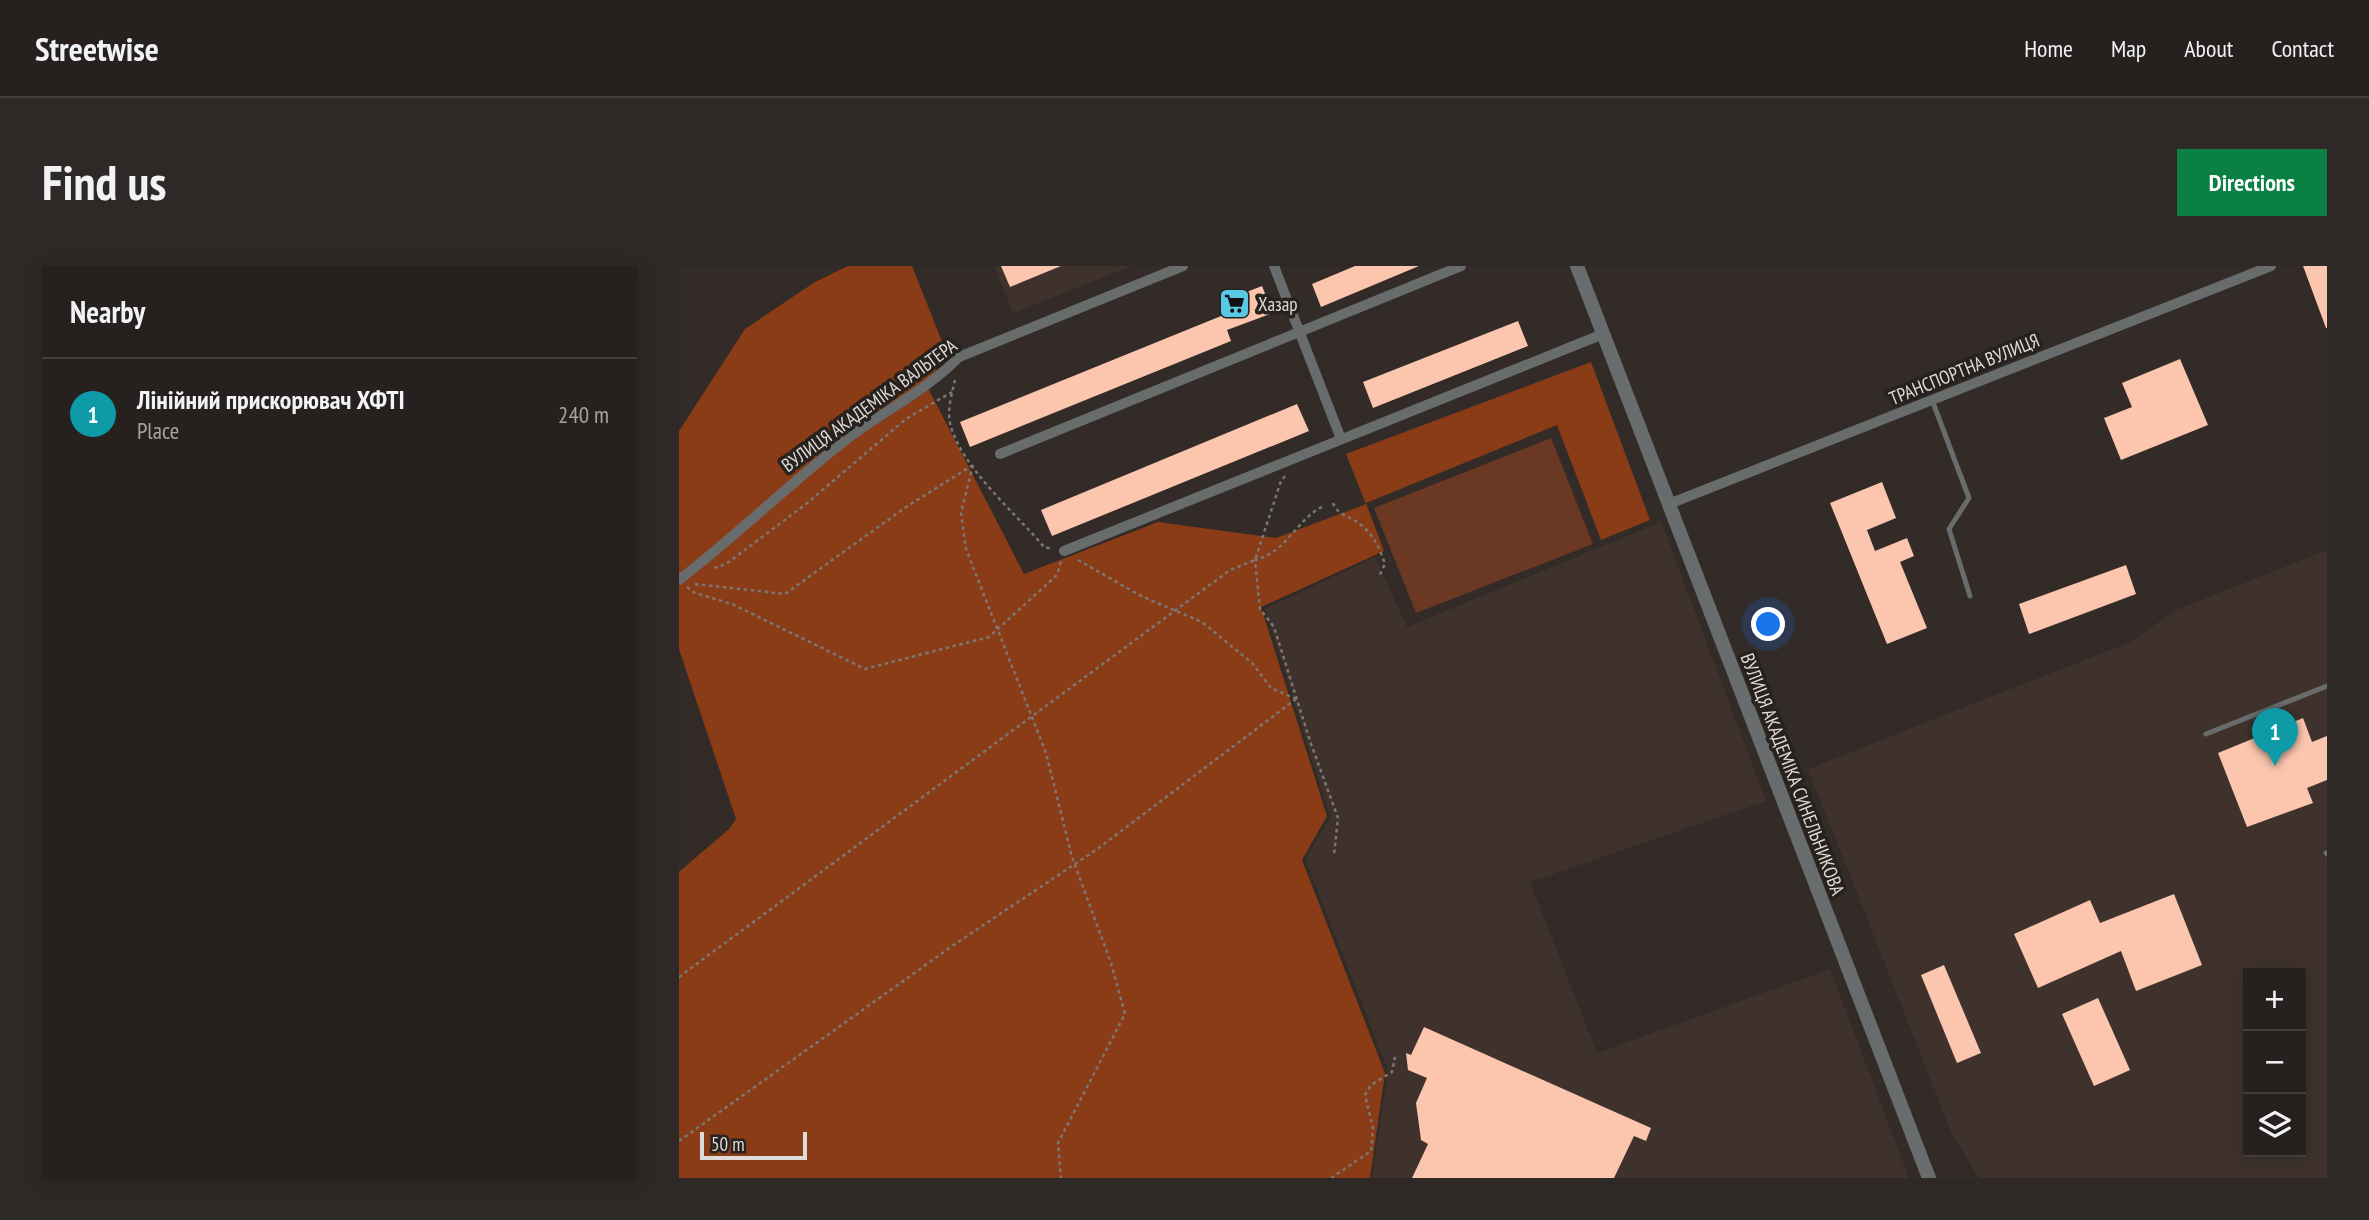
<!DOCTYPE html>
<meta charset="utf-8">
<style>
:root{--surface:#26201e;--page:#2e2827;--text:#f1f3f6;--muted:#a4a3a4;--line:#423e3c;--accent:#0b8043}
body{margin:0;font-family:"PT Sans Narrow",sans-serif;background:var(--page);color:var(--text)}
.controls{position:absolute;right:21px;bottom:21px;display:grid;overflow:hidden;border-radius:0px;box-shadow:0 4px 18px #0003}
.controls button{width:63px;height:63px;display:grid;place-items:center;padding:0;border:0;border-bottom:2px solid var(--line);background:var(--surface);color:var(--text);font:35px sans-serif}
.scale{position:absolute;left:21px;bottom:18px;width:107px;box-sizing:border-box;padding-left:7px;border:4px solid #dfdbd9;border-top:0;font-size:19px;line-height:24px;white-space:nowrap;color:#dfdbd9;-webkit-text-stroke:5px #28221f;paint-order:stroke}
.you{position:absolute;left:1090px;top:359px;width:24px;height:24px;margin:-18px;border:5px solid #fff;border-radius:50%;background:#1a73e8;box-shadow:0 0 0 10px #1a73e833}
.badge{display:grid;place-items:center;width:46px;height:46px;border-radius:50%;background:var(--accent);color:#fff;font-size:23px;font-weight:700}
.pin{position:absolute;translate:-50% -58px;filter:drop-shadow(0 2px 4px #0008)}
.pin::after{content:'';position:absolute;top:37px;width:24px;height:21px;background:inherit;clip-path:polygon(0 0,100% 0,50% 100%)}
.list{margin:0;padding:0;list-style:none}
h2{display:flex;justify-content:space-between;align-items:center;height:91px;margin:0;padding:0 28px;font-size:30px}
h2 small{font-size:23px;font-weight:400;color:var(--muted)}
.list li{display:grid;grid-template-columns:46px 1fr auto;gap:21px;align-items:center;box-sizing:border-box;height:112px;padding:0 28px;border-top:2px solid var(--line)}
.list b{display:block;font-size:26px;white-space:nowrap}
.list p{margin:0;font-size:23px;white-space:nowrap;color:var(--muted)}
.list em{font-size:23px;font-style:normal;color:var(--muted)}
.icon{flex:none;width:38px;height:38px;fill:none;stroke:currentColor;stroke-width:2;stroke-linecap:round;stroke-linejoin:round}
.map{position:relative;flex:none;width:1648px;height:912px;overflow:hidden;border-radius:0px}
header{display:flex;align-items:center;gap:42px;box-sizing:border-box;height:98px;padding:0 35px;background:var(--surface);border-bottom:2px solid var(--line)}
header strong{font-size:33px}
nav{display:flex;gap:38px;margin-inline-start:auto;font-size:24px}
.intro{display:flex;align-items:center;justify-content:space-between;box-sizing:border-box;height:168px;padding:0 42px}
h1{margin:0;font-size:49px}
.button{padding:18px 32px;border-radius:0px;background:var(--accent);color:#fff;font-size:24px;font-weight:700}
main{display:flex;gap:42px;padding:0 42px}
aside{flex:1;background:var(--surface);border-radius:0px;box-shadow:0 4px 18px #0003}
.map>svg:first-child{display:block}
.built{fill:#3f322d;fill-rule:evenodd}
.green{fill:#6b3923}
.forest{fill:#893c15}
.building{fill:#fbc5ae}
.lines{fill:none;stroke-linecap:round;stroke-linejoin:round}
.path{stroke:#7d7774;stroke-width:2.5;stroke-dasharray:3.5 3.5;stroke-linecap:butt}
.service{stroke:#686c6d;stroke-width:5}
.minor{stroke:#686c6d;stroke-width:10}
.tertiary{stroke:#686c6d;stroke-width:14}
.labels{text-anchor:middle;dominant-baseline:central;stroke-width:7;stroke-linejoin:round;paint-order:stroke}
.poi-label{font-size:19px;fill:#dfdbd9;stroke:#28221f;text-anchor:start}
.street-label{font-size:19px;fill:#dfdbd9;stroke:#28221f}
</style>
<header>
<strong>Streetwise</strong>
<nav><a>Home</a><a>Map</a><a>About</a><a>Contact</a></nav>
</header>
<div class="intro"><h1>Find us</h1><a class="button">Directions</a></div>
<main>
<aside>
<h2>Nearby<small></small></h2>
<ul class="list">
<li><span class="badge" style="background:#0f9aa8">1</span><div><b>Лінійний прискорювач ХФТІ</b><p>Place</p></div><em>240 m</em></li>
</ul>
</aside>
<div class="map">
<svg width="1648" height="912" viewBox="0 0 1648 912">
<rect width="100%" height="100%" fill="#322b28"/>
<!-- built -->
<path class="built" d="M315 0H453L334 47Z
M982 256 1087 535 851 616 918 787 1151 703 1230 912H693L709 804 626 593 651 551 586 343 696 291 728 361Z
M1648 284V912H1300L1273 868 1129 503 1451 376 1497 344ZM1569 707H1622V886H1569Z"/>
<!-- green -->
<path class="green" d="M872 172 914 278 737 347 695 242Z"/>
<!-- forest -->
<path class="forest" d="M169 0H233L266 83 249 122 345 308 479 256 597 272 687 238 667 188 912 96 971 254 922 274 878 159 687 237 705 285 582 341 648 550 623 594 706 807 691 912H0V606L50 563 57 553 0 383V165L66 63 136 16Z"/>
<!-- building -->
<path class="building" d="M322 0H382L331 21Z
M676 0H740L642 41 633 18Z
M1624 0H1648V62H1647Z
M583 20 594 47 548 64 552 75 291 181 281 156 547 48 542 36Z
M839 55 849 80 694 142 684 116Z
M1501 93 1529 159 1442 194 1425 152 1453 141 1443 117Z
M618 138 630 165 373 270 362 244Z
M1203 216 1217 252 1188 264 1196 285 1228 272 1235 290 1221 296 1248 362 1208 378 1151 237Z
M1447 299 1457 328 1350 368 1340 338Z
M1624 452 1633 476 1648 470V514L1628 522 1634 537 1568 561 1539 487Z
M1495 628 1523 699 1457 725 1442 685 1359 722 1335 668 1411 634 1421 657Z
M1265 699 1302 787 1278 797 1242 709Z
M1419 732 1451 804 1415 820 1383 748Z
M745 761 972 862 967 875 955 870 935 912H733L749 878 742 874 737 837 748 812 729 804 727 787 732 789Z"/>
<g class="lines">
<!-- path -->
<path class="path" d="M276 114C273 127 268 144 271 157 282 202 336 246 365 281L374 283
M294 199 282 247 287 283 367 487 393 591 432 697 446 748 379 877 382 912
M654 237C659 250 671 250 681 258 694 268 701 283 706 298L700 311
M643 241C617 254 608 286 576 294L581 343 595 361 631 475 659 552 655 589
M399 294 462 330 523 356 573 397 592 422 617 433
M35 302 47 298 127 238 227 153 273 126
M16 318 106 328 227 241 294 199
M8 321 16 327 53 338 186 403 310 371 378 309 382 295
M0 711 551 304 576 294 602 215 606 210
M0 875 276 678 417 584 617 433
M652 912 692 885 694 862 686 829 692 819 713 806 716 791"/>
<!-- service -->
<path class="service" d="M1253 134 1290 232 1270 263 1291 330
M1527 468 1648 420
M1647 587 1648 588"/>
<!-- minor -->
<path class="minor" d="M595 0 662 173
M321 188 782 0
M990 238 1592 0
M385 285 924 68
M0 314C58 269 110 218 168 173 205 145 248 124 280 91L504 0"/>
<!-- tertiary -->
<path class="tertiary" d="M898 0 1250 912"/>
</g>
<!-- icons -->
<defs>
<symbol id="supermarket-square" viewBox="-11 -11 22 22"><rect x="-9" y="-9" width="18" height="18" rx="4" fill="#59c8e5" stroke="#28221f"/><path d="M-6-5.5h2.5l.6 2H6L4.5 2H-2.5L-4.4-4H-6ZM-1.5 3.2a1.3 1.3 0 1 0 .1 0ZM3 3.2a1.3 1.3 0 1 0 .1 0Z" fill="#111"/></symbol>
</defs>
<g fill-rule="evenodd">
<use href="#supermarket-square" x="538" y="20" width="35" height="35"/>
</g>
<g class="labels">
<!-- poi labels -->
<g class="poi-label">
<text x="579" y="38">Хазар</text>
</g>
<!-- street labels -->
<g class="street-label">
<text transform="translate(1285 103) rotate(-22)">ТРАНСПОРТНА ВУЛИЦЯ</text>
<text transform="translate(190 139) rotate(-36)">ВУЛИЦЯ АКАДЕМІКА ВАЛЬТЕРА</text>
<text transform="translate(1114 508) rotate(69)">ВУЛИЦЯ АКАДЕМІКА СИНЕЛЬНИКОВА</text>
</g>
</g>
</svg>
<div class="controls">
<button>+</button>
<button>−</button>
<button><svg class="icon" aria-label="layers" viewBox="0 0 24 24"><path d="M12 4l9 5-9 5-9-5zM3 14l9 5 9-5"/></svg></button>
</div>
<div class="scale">50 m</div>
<div class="you"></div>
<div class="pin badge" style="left:1596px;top:500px;background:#0f9aa8">1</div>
</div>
</main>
